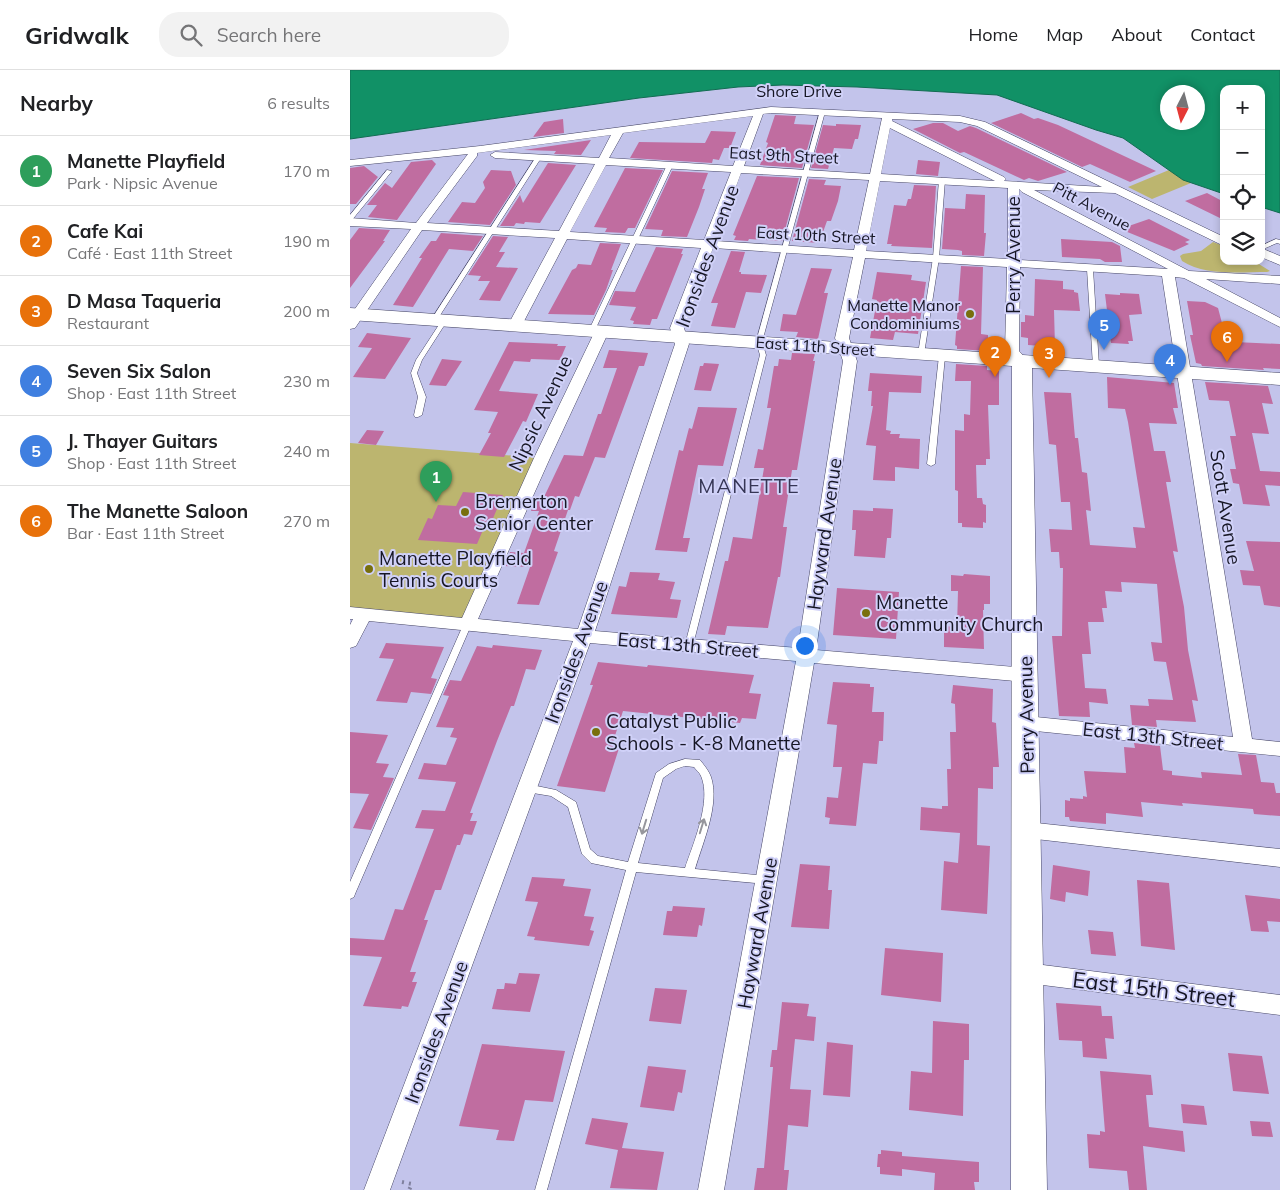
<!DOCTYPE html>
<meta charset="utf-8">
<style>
:root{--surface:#fff;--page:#f2f2f2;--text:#202124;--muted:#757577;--line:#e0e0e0;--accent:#111827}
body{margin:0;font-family:Mulish,sans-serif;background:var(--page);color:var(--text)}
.controls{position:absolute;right:15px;top:15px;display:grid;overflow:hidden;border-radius:10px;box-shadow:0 2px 8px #0003}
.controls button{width:45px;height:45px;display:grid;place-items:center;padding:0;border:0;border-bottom:1px solid var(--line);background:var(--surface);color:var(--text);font:25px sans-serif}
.compass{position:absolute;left:810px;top:15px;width:45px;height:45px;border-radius:50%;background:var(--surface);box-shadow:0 2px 8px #0003;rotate:186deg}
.you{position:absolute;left:454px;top:575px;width:18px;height:18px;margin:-12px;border:4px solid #fff;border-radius:50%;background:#1a73e8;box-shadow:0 0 0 8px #1a73e833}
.badge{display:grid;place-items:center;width:32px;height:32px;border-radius:50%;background:var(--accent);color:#fff;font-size:16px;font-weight:700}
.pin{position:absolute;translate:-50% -41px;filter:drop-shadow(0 1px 2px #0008)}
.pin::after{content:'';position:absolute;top:26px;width:18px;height:15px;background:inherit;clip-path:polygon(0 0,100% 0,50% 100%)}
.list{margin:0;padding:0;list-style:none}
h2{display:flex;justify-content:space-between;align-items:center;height:65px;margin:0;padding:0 20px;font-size:21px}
h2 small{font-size:16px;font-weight:400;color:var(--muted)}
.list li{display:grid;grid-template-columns:32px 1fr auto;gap:15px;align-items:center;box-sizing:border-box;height:70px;padding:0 20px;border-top:1px solid var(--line)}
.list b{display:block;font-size:19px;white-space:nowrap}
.list p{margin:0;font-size:16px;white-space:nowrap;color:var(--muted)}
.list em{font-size:16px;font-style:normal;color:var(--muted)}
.icon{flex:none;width:28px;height:28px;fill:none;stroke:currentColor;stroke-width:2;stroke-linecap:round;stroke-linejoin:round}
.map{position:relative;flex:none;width:930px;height:1120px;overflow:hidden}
header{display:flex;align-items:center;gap:30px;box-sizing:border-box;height:70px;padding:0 25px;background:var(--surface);border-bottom:1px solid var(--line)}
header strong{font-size:24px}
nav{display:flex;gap:28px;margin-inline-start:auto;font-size:18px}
.search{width:350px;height:45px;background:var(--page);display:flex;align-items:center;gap:12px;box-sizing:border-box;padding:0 18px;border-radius:20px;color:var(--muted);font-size:19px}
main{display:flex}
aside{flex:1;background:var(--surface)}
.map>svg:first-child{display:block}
.green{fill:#bcb56f}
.water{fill:#119166;stroke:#126c52;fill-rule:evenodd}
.building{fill:#c06da0}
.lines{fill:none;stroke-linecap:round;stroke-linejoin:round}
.lane-casing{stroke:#474767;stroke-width:1}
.street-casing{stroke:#474767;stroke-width:1}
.secondary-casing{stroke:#474767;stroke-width:1}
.path{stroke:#80819e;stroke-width:4;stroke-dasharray:2 5;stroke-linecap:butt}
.lane{fill:#fff;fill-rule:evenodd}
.street{fill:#fff;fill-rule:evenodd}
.secondary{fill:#fff;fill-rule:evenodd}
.oneway{stroke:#96969c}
.poi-dot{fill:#786f0d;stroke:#d0d1f8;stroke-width:2}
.labels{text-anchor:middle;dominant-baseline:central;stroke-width:4;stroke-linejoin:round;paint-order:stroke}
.far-street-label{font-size:16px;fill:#161624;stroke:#d0d1f8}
.far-poi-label{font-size:16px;fill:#161624;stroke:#d0d1f8;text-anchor:end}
.street-label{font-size:19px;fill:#161624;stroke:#d0d1f8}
.poi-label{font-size:19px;fill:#161624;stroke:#d0d1f8;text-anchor:start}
.neighbourhood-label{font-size:20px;letter-spacing:1px;fill:#363655;stroke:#d0d1f8}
.near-street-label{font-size:22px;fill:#161624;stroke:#d0d1f8}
</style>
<header>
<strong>Gridwalk</strong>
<div class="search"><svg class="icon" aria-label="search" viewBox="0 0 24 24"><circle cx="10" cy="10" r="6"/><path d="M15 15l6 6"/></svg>Search here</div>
<nav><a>Home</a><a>Map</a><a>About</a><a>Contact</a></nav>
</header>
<main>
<aside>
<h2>Nearby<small>6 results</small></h2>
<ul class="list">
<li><span class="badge" style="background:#2e9e5b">1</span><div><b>Manette Playfield</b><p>Park · Nipsic Avenue</p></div><em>170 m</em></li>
<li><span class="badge" style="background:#e8710a">2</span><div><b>Cafe Kai</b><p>Café · East 11th Street</p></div><em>190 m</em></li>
<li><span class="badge" style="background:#e8710a">3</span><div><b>D Masa Taqueria</b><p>Restaurant</p></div><em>200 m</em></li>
<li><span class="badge" style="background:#3f7fe0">4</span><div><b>Seven Six Salon</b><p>Shop · East 11th Street</p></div><em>230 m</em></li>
<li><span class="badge" style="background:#3f7fe0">5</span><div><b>J. Thayer Guitars</b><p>Shop · East 11th Street</p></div><em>240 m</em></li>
<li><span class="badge" style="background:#e8710a">6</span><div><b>The Manette Saloon</b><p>Bar · East 11th Street</p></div><em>270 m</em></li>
</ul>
</aside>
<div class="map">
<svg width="930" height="1120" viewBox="0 0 930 1120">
<rect width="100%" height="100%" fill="#c3c4eb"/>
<!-- green -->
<path class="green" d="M819 100 841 113 802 129 778 117Z
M863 172 874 176V191H904L920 201 917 202C890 202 855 206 832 191L830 186 833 184 851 181Z
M0 373 192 388 118 553 0 543Z"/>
<!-- water -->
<path class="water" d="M0 0H930V143L911 137V19H874V124L833 110 773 68 746 60 647 25 507 17 433 15 388 17 289 28 0 69ZM818 22H848V52H818Z"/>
<!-- building -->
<path class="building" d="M671 43 684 49 688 48 708 55 806 101 780 112 740 94 732 97 641 53Z
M425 45 446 46 444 54 464 55 452 98 410 95 418 73 416 72Z
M213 49 214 63 183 67 194 52Z
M583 53H593L608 61 620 56 626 58 717 102 688 111 679 108 674 110 614 82 610 83 563 59Z
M486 54 511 55 508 69H505L502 79 484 78 478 99 461 98 473 55 486 56Z
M361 61 386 62 380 78H374L369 90 363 89 362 93 280 88 289 72 355 73Z
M241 70 231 85 204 84 206 81 174 80Z
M82 90 86 94 47 150 18 147 27 135H17L35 113 42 118 61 92Z
M568 90 590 92 588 106 566 104Z
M198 93 226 95 190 153 175 152 174 154 166 153 164 156H150L170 125 173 133Z
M14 96 28 107 6 134H0V98Z
M275 98 313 100 285 158H278L275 163 255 162 257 158 244 157Z
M141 100 161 101 166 115 140 155 98 152 112 132 125 133 135 118 133 112Z
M322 101 358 103 352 119H355L349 137 337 167 311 166 313 160 295 159Z
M407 106 449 108 432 171 399 169 398 171 384 170 386 166 383 165Z
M459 109 476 110 474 115 491 116 488 131 481 151H477L469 173 442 171Z
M564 115 586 116 582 178 541 176 542 174H537L544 135 556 136 558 129H561Z
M857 123 874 132V150L835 131Z
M616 124 635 125 634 163H636L634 186 612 185V181L608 180 592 179 595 138 615 139Z
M799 149 840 170 835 172 839 174 824 181 770 159Z
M9 158 40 160 33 171H35L0 218V170Z
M91 163 133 166 123 181 99 179 63 237 43 235 72 188H69L81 171H86Z
M143 166 158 167 149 182H155L146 197 168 198 150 231 129 230 140 211H128L131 206 118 205Z
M711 169 762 172 770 176 772 192H755L750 189 712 187Z
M250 173 271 174 261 200H263L256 220 244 245 198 244 222 200 226 198 228 194 241 195Z
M306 177 333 179 331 184H333L307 249H302L300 255 283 254 284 251 280 250 286 237 259 235 265 221 285 222Z
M381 181 395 182 389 202H391V204L417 205 411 223 396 222 385 258 361 256 368 233H361Z
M611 196 633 197 631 264 638 265V281L607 279V276L605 275Z
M461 198 482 199 474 223H478L468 269 446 267 448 262 430 261 433 244 446 245Z
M527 202 562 205 561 210 576 212 568 264 545 262 543 270 520 268 527 230 522 229Z
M685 209 713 211V219L724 220V222L728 223 730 241 704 240 705 277 678 275V268L671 267V252H675V245L684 246Z
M770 223 789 224 792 244 779 245 783 271H778L779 274 761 273 755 224 770 225Z
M837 231 855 232 868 238 872 253H873L879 267H884L885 272 930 274V299L913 298 914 300 852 296 851 294 846 293 840 265H843Z
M17 263 61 268 35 309 3 307 22 278 8 277Z
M159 272 208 274 207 276H216L210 290 181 289 180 292 164 291 149 321 188 324 176 352 173 351 154 387 129 385 141 363H138L148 342 124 340Z
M259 280 298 283 294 296H289L255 388 245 387 229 427 225 426 220 440H218L204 481 208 482 189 535 167 534 180 497 154 496 160 482 174 483 189 441H181L187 426 194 427 214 385 233 386 248 344H251L267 298H253Z
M442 283 465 284 463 291H465L447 400H442L433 457H437L430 507H428L418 558 377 556 375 565 358 564 375 491H378L383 467 402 469 414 398H404L408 379 413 380 421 338H417L424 296H428L429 289 441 290Z
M92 289 112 291 96 316 79 315Z
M354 293 369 294 361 321 344 320 350 296H353Z
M606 294 637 296V300L649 301V335H638L640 389H636V395H626L627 428H632L633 434 636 435V453L633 452V458L612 457V453H608V421L605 420V360L614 361V344L620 345 621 311H605Z
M520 303 572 306 571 323 539 322 536 360 541 361 540 364H550L549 368 570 369 569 399 545 397V411L523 410 526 376 516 375 523 336H521L522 321H518Z
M757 307 824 313 828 338H823L827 354 799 353 804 381H815L821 412H816L828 482 823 481 834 537 838 580 848 631 842 630 846 652 806 650 807 657 782 655 780 635 799 636 798 629 823 630 816 592 804 591 801 572 812 573 807 514 771 512 772 522 755 521 757 538H752L754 552H738L741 584H732L735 618 756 619 758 634 739 632 740 647 709 646 702 566H712L713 498H710L709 482H701L699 459 722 460 720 432H711L706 375 699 374 694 322 721 323 725 368H728L732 402 737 403 741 441 736 440 740 475 786 478 783 457 795 458 778 352 775 339 758 338Z
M855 312 918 316 923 334 912 333 919 364 902 363 910 401 930 402V416L915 415 920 436 893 434 889 414 883 413 880 399H886L880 366H886L879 331 859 330Z
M348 337 387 338 373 396 348 395 333 468H340L337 482 305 480 329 380 333 381 339 358 342 359Z
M17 360 34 361 26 375 8 373Z
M113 422 153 425 141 453H136L127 474 68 470 78 448 82 449 88 435 106 436Z
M523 438 543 439 541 468H537L535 488 504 486 506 460H502L503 440 523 441Z
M896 471 930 472V537L914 535 910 516 893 515 890 500 904 501Z
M280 502 310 503 308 510 325 512 320 529 331 530 327 548 261 544 269 516 276 517Z
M614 504 640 506V534H634V540H633L634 579 594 577V556L607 557 608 521H601V505L613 506Z
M487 518 549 522 546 569 483 565Z
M36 573 94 577 81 608 87 609 81 624 61 622 57 633 26 631 44 589 29 588Z
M143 575 192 580 185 600 176 599 164 636H161L147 671 120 743H123L120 751H127L122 765 114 764 110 775H107L91 820H85L74 850H78L60 902H66L62 912H67L58 937 52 936 51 939 13 936 32 887 0 885V868L34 870 45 839 53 840 84 759 65 758 72 740 95 741 106 712 68 709 74 693 96 695 107 668 100 667 104 658 86 657 99 626 93 625 100 610 111 611 127 576 142 578Z
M248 592 297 597 298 595 404 605 399 623 411 624 406 649 392 648 390 653 273 641 263 672H271L255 722 207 716 243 615H240Z
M483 612 520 614V617H524L522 642H534L533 671H529L527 694 513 693 506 756 479 754 480 748 475 747 477 727 488 728 492 697H483L487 655 477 654Z
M603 615 643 619 642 652 646 653 649 697H643V719L628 718 627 775 640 776 637 844 591 840 594 791 608 793 610 763 570 760 571 737 592 739V736H598L597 699H601L600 662H606L605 634 601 633Z
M0 662 38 665 26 693 39 694 33 707 44 708 21 760 3 758 19 724 0 723Z
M784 673 810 676 813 700 822 701V705L852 708 851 702 892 705 888 684 906 685 911 712 924 713 926 723H930V746L904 744 903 739 832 733 833 736 791 732 793 747 756 743V754L720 751 719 747H715V730L720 731V728L733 729V726L737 727 734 701 776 703 774 677 785 678Z
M450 794 480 796 478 820H482L479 859 441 857Z
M703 795 740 801 738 826 716 822 715 832 700 829Z
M182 807 215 809 213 816 241 819 234 846 244 847 240 860 244 861 239 876 184 870 185 867 177 866 188 832 175 831Z
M787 810 819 813 825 880 791 876Z
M895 825 930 829V852L917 851 919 862 901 861Z
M323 836 355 838 352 856 349 855 347 867 313 865 317 841H322Z
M738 860 763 862 766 886 741 884Z
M535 878 593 883 591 932 531 925Z
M169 903 190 904 180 942 142 939 147 919H154L155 913 166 914Z
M305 918 337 920 331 954 299 951Z
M432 932 459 934 457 946 466 947 464 971 445 969 440 1019 461 1020 458 1057 438 1055 434 1100H439L437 1120H404L407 1098H414L423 997H420L422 980H427Z
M706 933 751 936 752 946H762L764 969 755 968 757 989 733 987 732 971 709 970Z
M583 951 619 954V990H614L613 1046 559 1040 561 1001 582 1003Z
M477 972 503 975 500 1027 473 1025Z
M132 974 215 981 203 1032 175 1030 164 1071 146 1070 149 1060 109 1056Z
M878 983 912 986 919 1024 883 1021Z
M298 996 336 1000 332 1023 328 1022 324 1041 290 1037Z
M750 1001 801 1005 803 1025H796L799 1057 833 1061 835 1082 793 1076 797 1120H779L777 1101 739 1098 737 1064 750 1065V1061L755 1062Z
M831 1034 854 1036 857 1055 833 1053Z
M242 1048 278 1053 272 1078 314 1082 307 1120 260 1118 268 1080 235 1074Z
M900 1051 920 1052 923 1067 902 1066Z
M531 1080 552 1082V1086L629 1092V1112H624L625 1120H584L585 1103 552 1099V1106L530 1104V1097H527L528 1084H531Z"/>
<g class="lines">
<defs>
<path id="lane" d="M470 41 475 42 467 71 412 272 416 285 343 575 339 578 335 575 410 285 406 272Z
M186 87 191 88 87 250 86 251H82L81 250Z
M320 93 323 95 245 260 244 261H240L239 260 317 95Z
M37 100 42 101 2 150 0 151V145Z
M592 108 595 110 589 188 574 284 571 286 568 284 583 188 589 110Z
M926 169 930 170V174L927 173 911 180V176Z
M740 197 743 199 749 296 746 298 743 296 737 199Z
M94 249 97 251 72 290 67 303 76 327 72 345 68 347H65L64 345 68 327 61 303 66 290 92 250Z
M592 284 595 286 585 394 581 396 577 394 589 286Z
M118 550 122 553 5 824 4 827 0 829V812L114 553Z
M335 689 350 690C354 695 359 701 361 707 370 734 353 772 345 799L416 806 420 807 421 810 420 813 416 814 286 802 197 1120H185L276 800 241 793 232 784 218 737 201 726 177 722 174 721 172 718 174 715 177 714 206 720 226 732 240 779 248 786 278 792 306 703 319 694ZM335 696 344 697C346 700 350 703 351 706 362 731 343 774 335 798L288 793 313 708 326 699Z"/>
<path id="street" d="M421 37 610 46 635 52 874 167V176L765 123 684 120 839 201 930 206V214L856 209 930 248V257L834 208 825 207 902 669 930 672V686L676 660 669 658 667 653 669 648 676 646 883 667 812 206 670 197 669 281 679 292 672 296 667 295 655 282 657 197 515 188 499 268 507 291 466 580 676 598 682 600 685 605 682 610 676 612 464 593 374 1120H348L446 591 240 573 40 1120H14L223 571 19 551 6 576 0 578V555L3 549H0V537L112 548 184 388 245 261 252 257 259 261 200 388 128 549 228 559 325 274 320 258 351 178 217 169 172 255 165 259 158 255 205 168 72 160 5 258 0 259V246L61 159 0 156V148L66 153 118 84 0 96V90L130 76ZM421 43 532 48 520 104 394 96 413 44ZM403 46 383 96 259 88 273 63ZM542 49 610 52 627 56 752 117 654 111 656 109 654 107 542 51ZM540 58 645 111 531 104ZM261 65 249 88 145 82 140 85 145 88 245 94 209 161 77 153 127 86V83ZM256 95 381 102 354 170 220 162ZM391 103 519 110 504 180 366 171ZM530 111 658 118V189L516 181ZM669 119 672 122 818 199 670 190ZM363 178 503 187 485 268 493 291 448 578 245 561 339 274 334 258Z
M911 178 930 186V195L911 187Z
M677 752 930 779V797L677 768 670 766 667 760 670 754Z
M677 893 930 925V945L677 913 669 910 666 903 669 896Z"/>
<path id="secondary" d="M0 238 930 303V315L682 298 697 1120H661L662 296 0 250Z"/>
</defs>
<!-- lane casing -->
<use href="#lane" class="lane-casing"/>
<!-- street casing -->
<use href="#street" class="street-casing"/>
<!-- secondary casing -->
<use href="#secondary" class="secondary-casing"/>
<!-- path -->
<path class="path" d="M52 1112 62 1114 59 1120"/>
<!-- lane -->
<use href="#lane" class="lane"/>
<!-- street -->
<use href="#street" class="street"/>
<!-- secondary -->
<use href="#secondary" class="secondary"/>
</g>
<!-- one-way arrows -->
<defs><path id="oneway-shaft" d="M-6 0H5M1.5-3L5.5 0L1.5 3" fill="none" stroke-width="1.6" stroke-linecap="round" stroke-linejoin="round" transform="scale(1.25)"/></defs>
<g class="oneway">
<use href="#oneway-shaft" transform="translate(352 756) rotate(-73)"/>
<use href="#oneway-shaft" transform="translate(294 757) rotate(107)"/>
</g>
<!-- markers -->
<g class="poi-dot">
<circle cx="620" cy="244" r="5"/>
<circle cx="115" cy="442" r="5"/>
<circle cx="19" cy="499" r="5"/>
<circle cx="516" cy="543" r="5"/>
<circle cx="246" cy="662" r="5"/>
</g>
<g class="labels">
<!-- far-street labels -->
<g class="far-street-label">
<text x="449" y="21">Shore Drive</text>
<text transform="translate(434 85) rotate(3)">East 9th Street</text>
<text transform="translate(742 136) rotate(28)">Pitt Avenue</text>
<text transform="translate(466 165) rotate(3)">East 10th Street</text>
<text transform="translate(465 276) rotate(4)">East 11th Street</text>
</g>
<!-- far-poi labels -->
<g class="far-poi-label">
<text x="610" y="235">Manette Manor<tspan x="610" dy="18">Condominiums</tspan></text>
</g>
<!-- street labels -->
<g class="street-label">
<text transform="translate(663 185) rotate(-90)">Perry Avenue</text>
<text transform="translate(357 186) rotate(-70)">Ironsides Avenue</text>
<text transform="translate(190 343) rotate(-65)">Nipsic Avenue</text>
<text transform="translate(876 437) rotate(81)">Scott Avenue</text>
<text transform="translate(474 464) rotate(-82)">Hayward Avenue</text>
<text transform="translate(338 575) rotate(5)">East 13th Street</text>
<text transform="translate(226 582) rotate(-70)">Ironsides Avenue</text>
<text transform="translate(676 645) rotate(-91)">Perry Avenue</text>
<text transform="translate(803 666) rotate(6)">East 13th Street</text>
<text transform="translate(407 863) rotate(-80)">Hayward Avenue</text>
<text transform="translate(86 962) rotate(-70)">Ironsides Avenue</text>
</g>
<!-- poi labels -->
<g class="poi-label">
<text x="125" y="431">Bremerton<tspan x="125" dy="22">Senior Center</tspan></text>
<text x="29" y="488">Manette Playfield<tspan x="29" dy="22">Tennis Courts</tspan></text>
<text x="526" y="532">Manette<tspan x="526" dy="22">Community Church</tspan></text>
<text x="256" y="651">Catalyst Public<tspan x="256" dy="22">Schools - K-8 Manette</tspan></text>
</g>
<!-- neighbourhood labels -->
<g class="neighbourhood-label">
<text x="399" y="415">MANETTE</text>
</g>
<!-- near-street labels -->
<g class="near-street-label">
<text transform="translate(804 919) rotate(7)">East 15th Street</text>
</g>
</g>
</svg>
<div class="controls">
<button>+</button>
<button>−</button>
<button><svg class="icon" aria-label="locate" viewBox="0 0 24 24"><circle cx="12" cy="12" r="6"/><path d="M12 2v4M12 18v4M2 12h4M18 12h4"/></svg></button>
<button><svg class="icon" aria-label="layers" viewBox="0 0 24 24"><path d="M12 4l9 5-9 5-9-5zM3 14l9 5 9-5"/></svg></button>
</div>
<svg class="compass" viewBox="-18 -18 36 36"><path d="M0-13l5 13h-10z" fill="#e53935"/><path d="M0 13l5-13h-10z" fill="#757577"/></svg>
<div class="you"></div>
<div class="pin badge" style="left:86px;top:432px;background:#2e9e5b">1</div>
<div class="pin badge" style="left:645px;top:307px;background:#e8710a">2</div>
<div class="pin badge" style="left:699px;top:308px;background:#e8710a">3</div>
<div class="pin badge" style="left:820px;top:315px;background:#3f7fe0">4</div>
<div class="pin badge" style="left:754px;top:280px;background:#3f7fe0">5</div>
<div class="pin badge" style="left:877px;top:292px;background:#e8710a">6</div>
</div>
</main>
